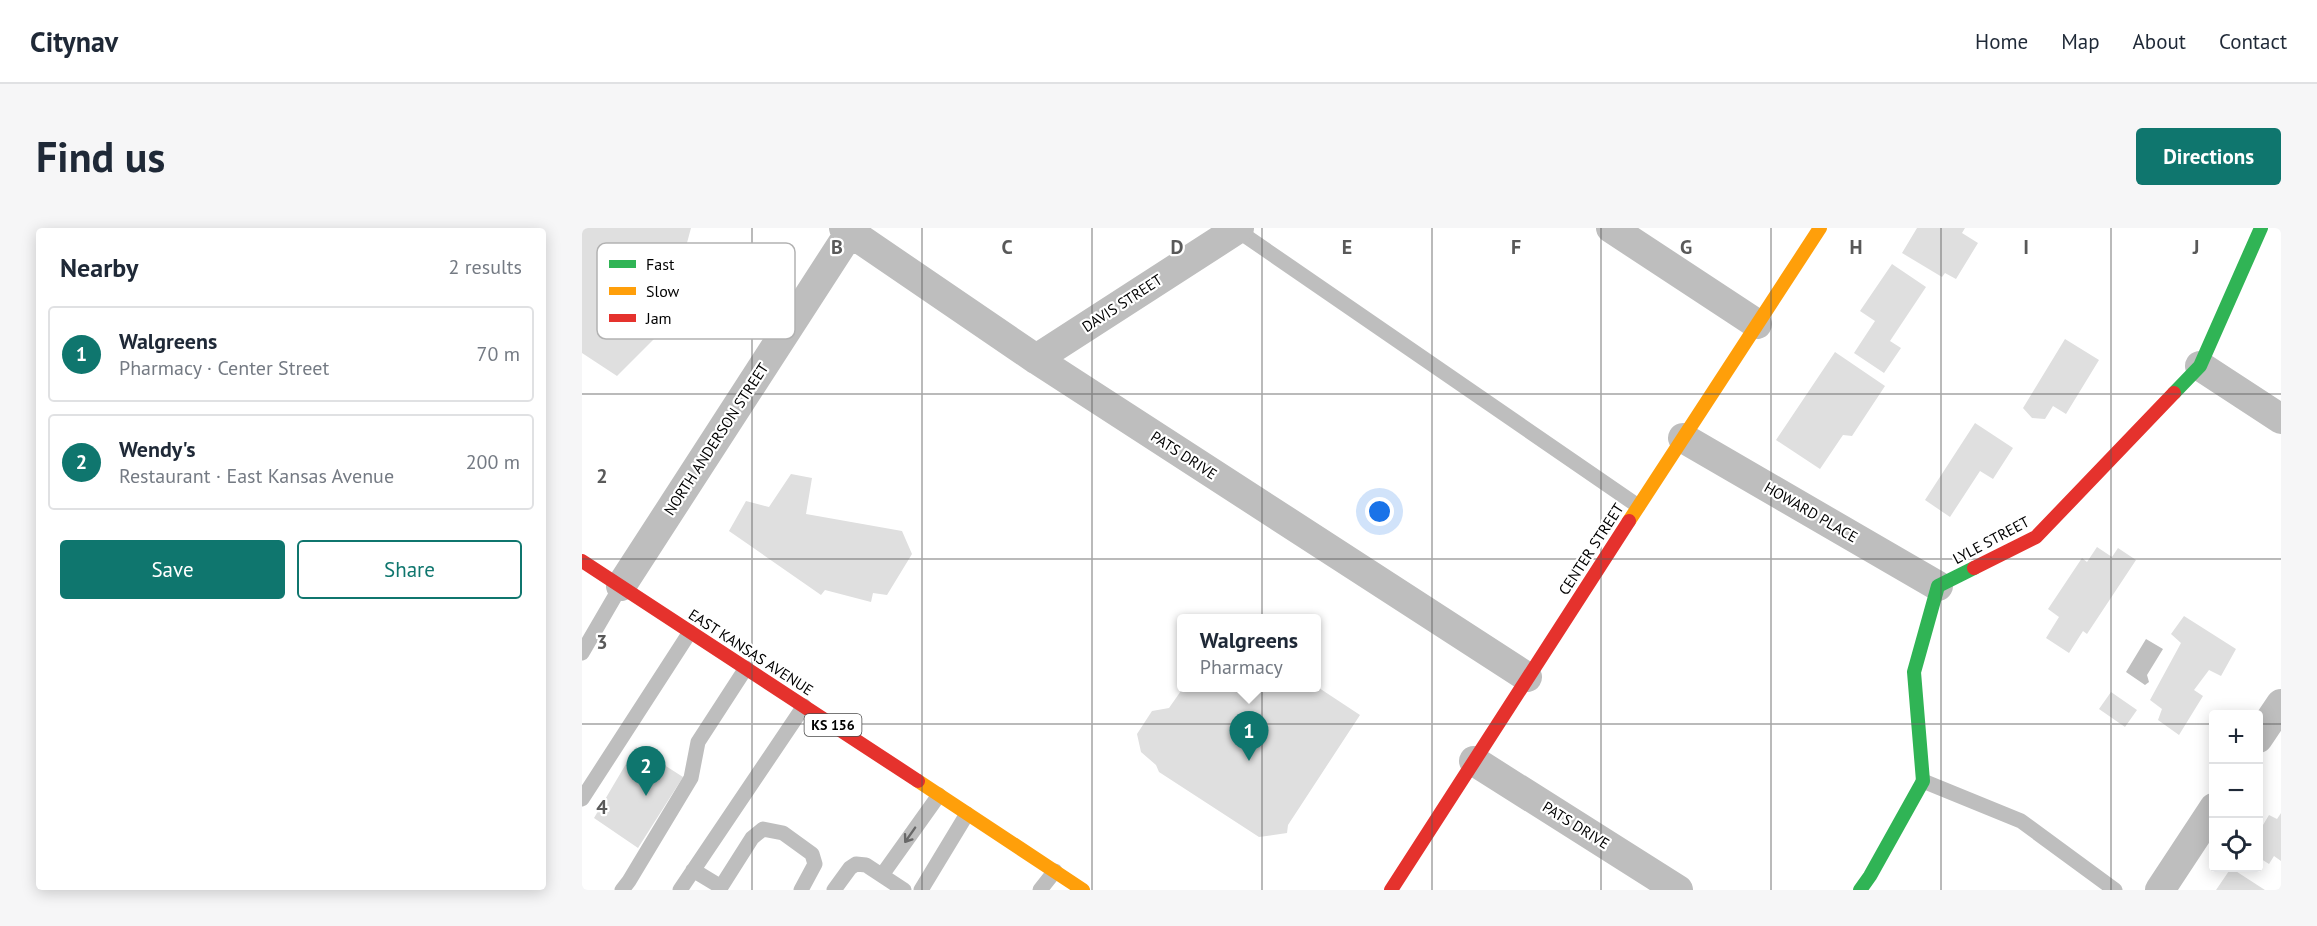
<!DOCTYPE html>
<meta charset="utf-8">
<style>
:root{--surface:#fff;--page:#f6f6f7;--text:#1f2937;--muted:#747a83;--line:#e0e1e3;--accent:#0f766e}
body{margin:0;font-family:"PT Sans",sans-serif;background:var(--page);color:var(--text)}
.controls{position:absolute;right:18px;bottom:18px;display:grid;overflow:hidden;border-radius:6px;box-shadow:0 3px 15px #0003}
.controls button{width:54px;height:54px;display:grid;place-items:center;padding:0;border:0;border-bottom:2px solid var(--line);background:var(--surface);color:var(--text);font:30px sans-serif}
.you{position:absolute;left:798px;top:284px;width:21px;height:21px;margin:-15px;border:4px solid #fff;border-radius:50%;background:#1a73e8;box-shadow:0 0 0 9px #1a73e833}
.badge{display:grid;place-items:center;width:39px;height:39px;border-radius:50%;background:var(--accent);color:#fff;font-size:20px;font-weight:700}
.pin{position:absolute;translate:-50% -50px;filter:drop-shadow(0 2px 3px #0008)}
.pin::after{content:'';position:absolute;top:32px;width:21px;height:18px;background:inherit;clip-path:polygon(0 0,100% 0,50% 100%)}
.popup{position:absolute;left:595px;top:386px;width:144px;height:78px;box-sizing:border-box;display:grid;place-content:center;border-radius:6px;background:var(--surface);filter:drop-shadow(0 2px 4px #0005);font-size:20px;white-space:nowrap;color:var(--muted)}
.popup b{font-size:22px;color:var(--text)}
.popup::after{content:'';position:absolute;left:50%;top:100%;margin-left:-12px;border:12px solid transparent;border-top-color:var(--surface)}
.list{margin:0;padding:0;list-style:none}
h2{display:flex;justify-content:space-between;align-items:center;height:78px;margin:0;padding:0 24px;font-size:26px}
h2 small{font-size:20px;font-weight:400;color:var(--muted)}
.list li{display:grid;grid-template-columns:39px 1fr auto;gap:18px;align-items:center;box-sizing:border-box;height:96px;margin:0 12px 12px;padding:0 12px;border:2px solid var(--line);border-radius:6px}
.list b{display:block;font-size:22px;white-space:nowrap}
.list p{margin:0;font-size:20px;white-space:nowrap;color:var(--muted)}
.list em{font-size:20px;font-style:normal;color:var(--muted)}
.actions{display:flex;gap:12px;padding:18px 24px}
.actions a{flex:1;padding:14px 0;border:2px solid var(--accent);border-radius:6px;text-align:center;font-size:21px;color:var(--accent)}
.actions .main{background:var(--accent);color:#fff}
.icon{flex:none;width:33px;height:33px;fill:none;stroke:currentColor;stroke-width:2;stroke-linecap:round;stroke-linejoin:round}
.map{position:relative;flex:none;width:1699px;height:662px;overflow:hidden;border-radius:6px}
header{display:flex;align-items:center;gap:36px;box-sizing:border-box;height:84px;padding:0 30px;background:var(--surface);border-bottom:2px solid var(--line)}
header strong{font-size:28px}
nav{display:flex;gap:33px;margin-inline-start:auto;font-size:21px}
.intro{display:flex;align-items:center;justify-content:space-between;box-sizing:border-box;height:144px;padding:0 36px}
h1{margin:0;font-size:42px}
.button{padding:15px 27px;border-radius:6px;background:var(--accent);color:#fff;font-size:21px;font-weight:700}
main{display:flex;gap:36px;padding:0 36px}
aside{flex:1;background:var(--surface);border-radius:6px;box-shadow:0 3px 15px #0003}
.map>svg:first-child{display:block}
.water{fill:#bfbfbf}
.building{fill:#dfdfdf}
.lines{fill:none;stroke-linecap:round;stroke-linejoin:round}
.lane{stroke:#bebebe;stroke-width:15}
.street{stroke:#bebebe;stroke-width:30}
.fast{stroke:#30b455;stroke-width:14}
.slow{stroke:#ff9f0a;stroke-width:14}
.jam{stroke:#e5322d;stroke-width:14}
.oneway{stroke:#686868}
.grid{fill:none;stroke:#595959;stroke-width:1.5;stroke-opacity:0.55}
.labels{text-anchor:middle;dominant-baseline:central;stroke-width:4.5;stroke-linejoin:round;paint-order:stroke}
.shield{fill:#fff;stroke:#4c4c4c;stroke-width:1.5}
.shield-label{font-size:14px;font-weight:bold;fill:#000}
.street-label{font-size:15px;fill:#000;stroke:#fff}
.key{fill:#fff;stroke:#b2b2b2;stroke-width:1.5}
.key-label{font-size:16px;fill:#000}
.grid-label{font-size:20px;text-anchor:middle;font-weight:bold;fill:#595959;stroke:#fff;stroke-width:4.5;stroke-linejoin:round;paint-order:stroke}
</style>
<header>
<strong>Citynav</strong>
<nav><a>Home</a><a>Map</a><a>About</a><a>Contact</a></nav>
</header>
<div class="intro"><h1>Find us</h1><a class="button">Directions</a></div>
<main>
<aside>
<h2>Nearby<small>2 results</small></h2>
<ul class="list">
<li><span class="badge">1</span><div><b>Walgreens</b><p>Pharmacy · Center Street</p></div><em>70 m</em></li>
<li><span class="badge">2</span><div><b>Wendy's</b><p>Restaurant · East Kansas Avenue</p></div><em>200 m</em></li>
</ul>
<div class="actions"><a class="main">Save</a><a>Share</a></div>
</aside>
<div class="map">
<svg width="1699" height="662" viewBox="0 0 1699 662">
<rect width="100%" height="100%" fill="#fff"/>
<!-- water -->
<path class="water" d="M1564 411 1581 421 1565 447 1567 454 1563 457 1544 444Z"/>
<!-- building -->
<path class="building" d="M0 0H109L99 37 157 60 147 96 86 78 72 111 35 148 0 125Z
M1335 0H1383L1380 5 1396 15 1374 51 1363 45 1360 49 1320 25Z
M1310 36 1344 59 1308 113 1319 120 1302 145 1272 125 1293 93 1278 83Z
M1483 111 1517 132 1484 186 1471 178 1463 191 1450 190 1441 180Z
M1253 124 1303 158 1270 208 1261 207 1238 241 1194 212Z
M1393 195 1431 220 1411 251 1398 243 1368 289 1343 272Z
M209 246 230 250 224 286 320 303 330 326 305 367 291 365 289 374 243 362 239 367 147 303 164 273 187 279Z
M1515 319 1530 329 1536 320 1554 332 1505 406 1501 403 1487 425 1464 410 1477 389 1466 381 1500 330 1505 334Z
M1602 388 1654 421 1639 448 1627 442 1612 462 1621 468 1597 507 1576 492 1580 481 1568 472 1599 415 1589 406Z
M734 458 778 487 706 597 705 605 677 609 577 544 574 537 559 524 555 506 570 483 587 480 601 460Z
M1529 464 1555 482 1543 499 1517 481Z
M54 519 101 549 56 620 12 590Z
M1699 585V633L1692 628 1687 636 1676 629V594L1681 597 1687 587 1695 591Z
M1649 640 1683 662H1634Z"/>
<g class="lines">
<!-- lane -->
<path class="lane" d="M652 0 1056 278
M0 425 39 358
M1341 553 1439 593 1533 662
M0 571 108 404
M111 642 139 659
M300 647 357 567
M40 662 47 653 109 550 116 514 164 440
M98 662 222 478
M137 662 170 610 181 601 201 605 230 626 233 636 219 662
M252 662 268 640 274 636 284 637 322 662
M339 662 385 586
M458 662 473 643"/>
<!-- street -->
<path class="street" d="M262 0 454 131 945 449
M1029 0 1175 96
M454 131 657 0
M1618 138 1699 191
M1101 210 1356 358
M39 358 268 4
M1676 510 1699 476
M892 533 1096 662
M1578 662 1632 580"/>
<!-- fast -->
<path class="fast" d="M1592 165 1618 138 1679 0
M1278 662 1288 648 1341 553 1332 444 1356 358 1392 340"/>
<!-- slow -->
<path class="slow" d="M1047 293 1238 0
M336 553 501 662"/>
<!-- jam -->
<path class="jam" d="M0 333 336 553
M1392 340 1454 309 1592 165
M809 662 1047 293"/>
</g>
<!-- one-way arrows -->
<defs><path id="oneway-shaft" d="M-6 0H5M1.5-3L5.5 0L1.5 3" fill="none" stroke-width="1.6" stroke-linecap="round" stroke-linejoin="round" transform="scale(1.5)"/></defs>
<use class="oneway" href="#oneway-shaft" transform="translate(328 607) rotate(125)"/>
<!-- grid -->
<path class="grid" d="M170 0V662M340 0V662M510 0V662M680 0V662M850 0V662M1019 0V662M1189 0V662M1359 0V662M1529 0V662M0 166H1699M0 331H1699M0 496H1632M1676 496H1699"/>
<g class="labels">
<!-- shield labels -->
<rect class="shield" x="222.5" y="486" width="57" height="22" rx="4.5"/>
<g class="shield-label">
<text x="251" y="497">KS 156</text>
</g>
<!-- street labels -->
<g class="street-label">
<text transform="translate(540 75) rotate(-33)">DAVIS STREET</text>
<text transform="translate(134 211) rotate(-57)">NORTH ANDERSON STREET</text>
<text transform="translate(602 227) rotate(33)">PATS DRIVE</text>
<text transform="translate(1229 284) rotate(30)">HOWARD PLACE</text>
<text transform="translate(1409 312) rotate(-28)">LYLE STREET</text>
<text transform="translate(1009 321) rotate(-57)">CENTER STREET</text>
<text transform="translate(169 424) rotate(33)">EAST KANSAS AVENUE</text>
<text transform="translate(994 597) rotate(32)">PATS DRIVE</text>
</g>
</g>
<!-- legend -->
<rect x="15" y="15" width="198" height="96" rx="9" class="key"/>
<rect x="27" y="32" width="27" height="8" fill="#30b455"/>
<rect x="27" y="59" width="27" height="8" fill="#ff9f0a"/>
<rect x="27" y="86" width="27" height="8" fill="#e5322d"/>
<g class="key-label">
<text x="64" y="42">Fast</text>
<text x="64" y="69">Slow</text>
<text x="64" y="96">Jam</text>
</g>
<g class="grid-label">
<text x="255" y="26">B</text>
<text x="425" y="26">C</text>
<text x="595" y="26">D</text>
<text x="765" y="26">E</text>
<text x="934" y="26">F</text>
<text x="1104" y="26">G</text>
<text x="1274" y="26">H</text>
<text x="1444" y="26">I</text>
<text x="1614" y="26">J</text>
<text x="20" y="255">2</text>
<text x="20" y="421">3</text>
<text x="20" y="586">4</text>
</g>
</svg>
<div class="controls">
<button>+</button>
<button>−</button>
<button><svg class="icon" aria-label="locate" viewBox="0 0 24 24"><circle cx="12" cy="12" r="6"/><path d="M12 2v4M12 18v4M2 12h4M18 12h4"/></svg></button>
</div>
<div class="you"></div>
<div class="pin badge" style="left:667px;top:533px">1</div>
<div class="popup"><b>Walgreens</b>Pharmacy</div>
<div class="pin badge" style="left:64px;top:568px">2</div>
</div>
</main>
